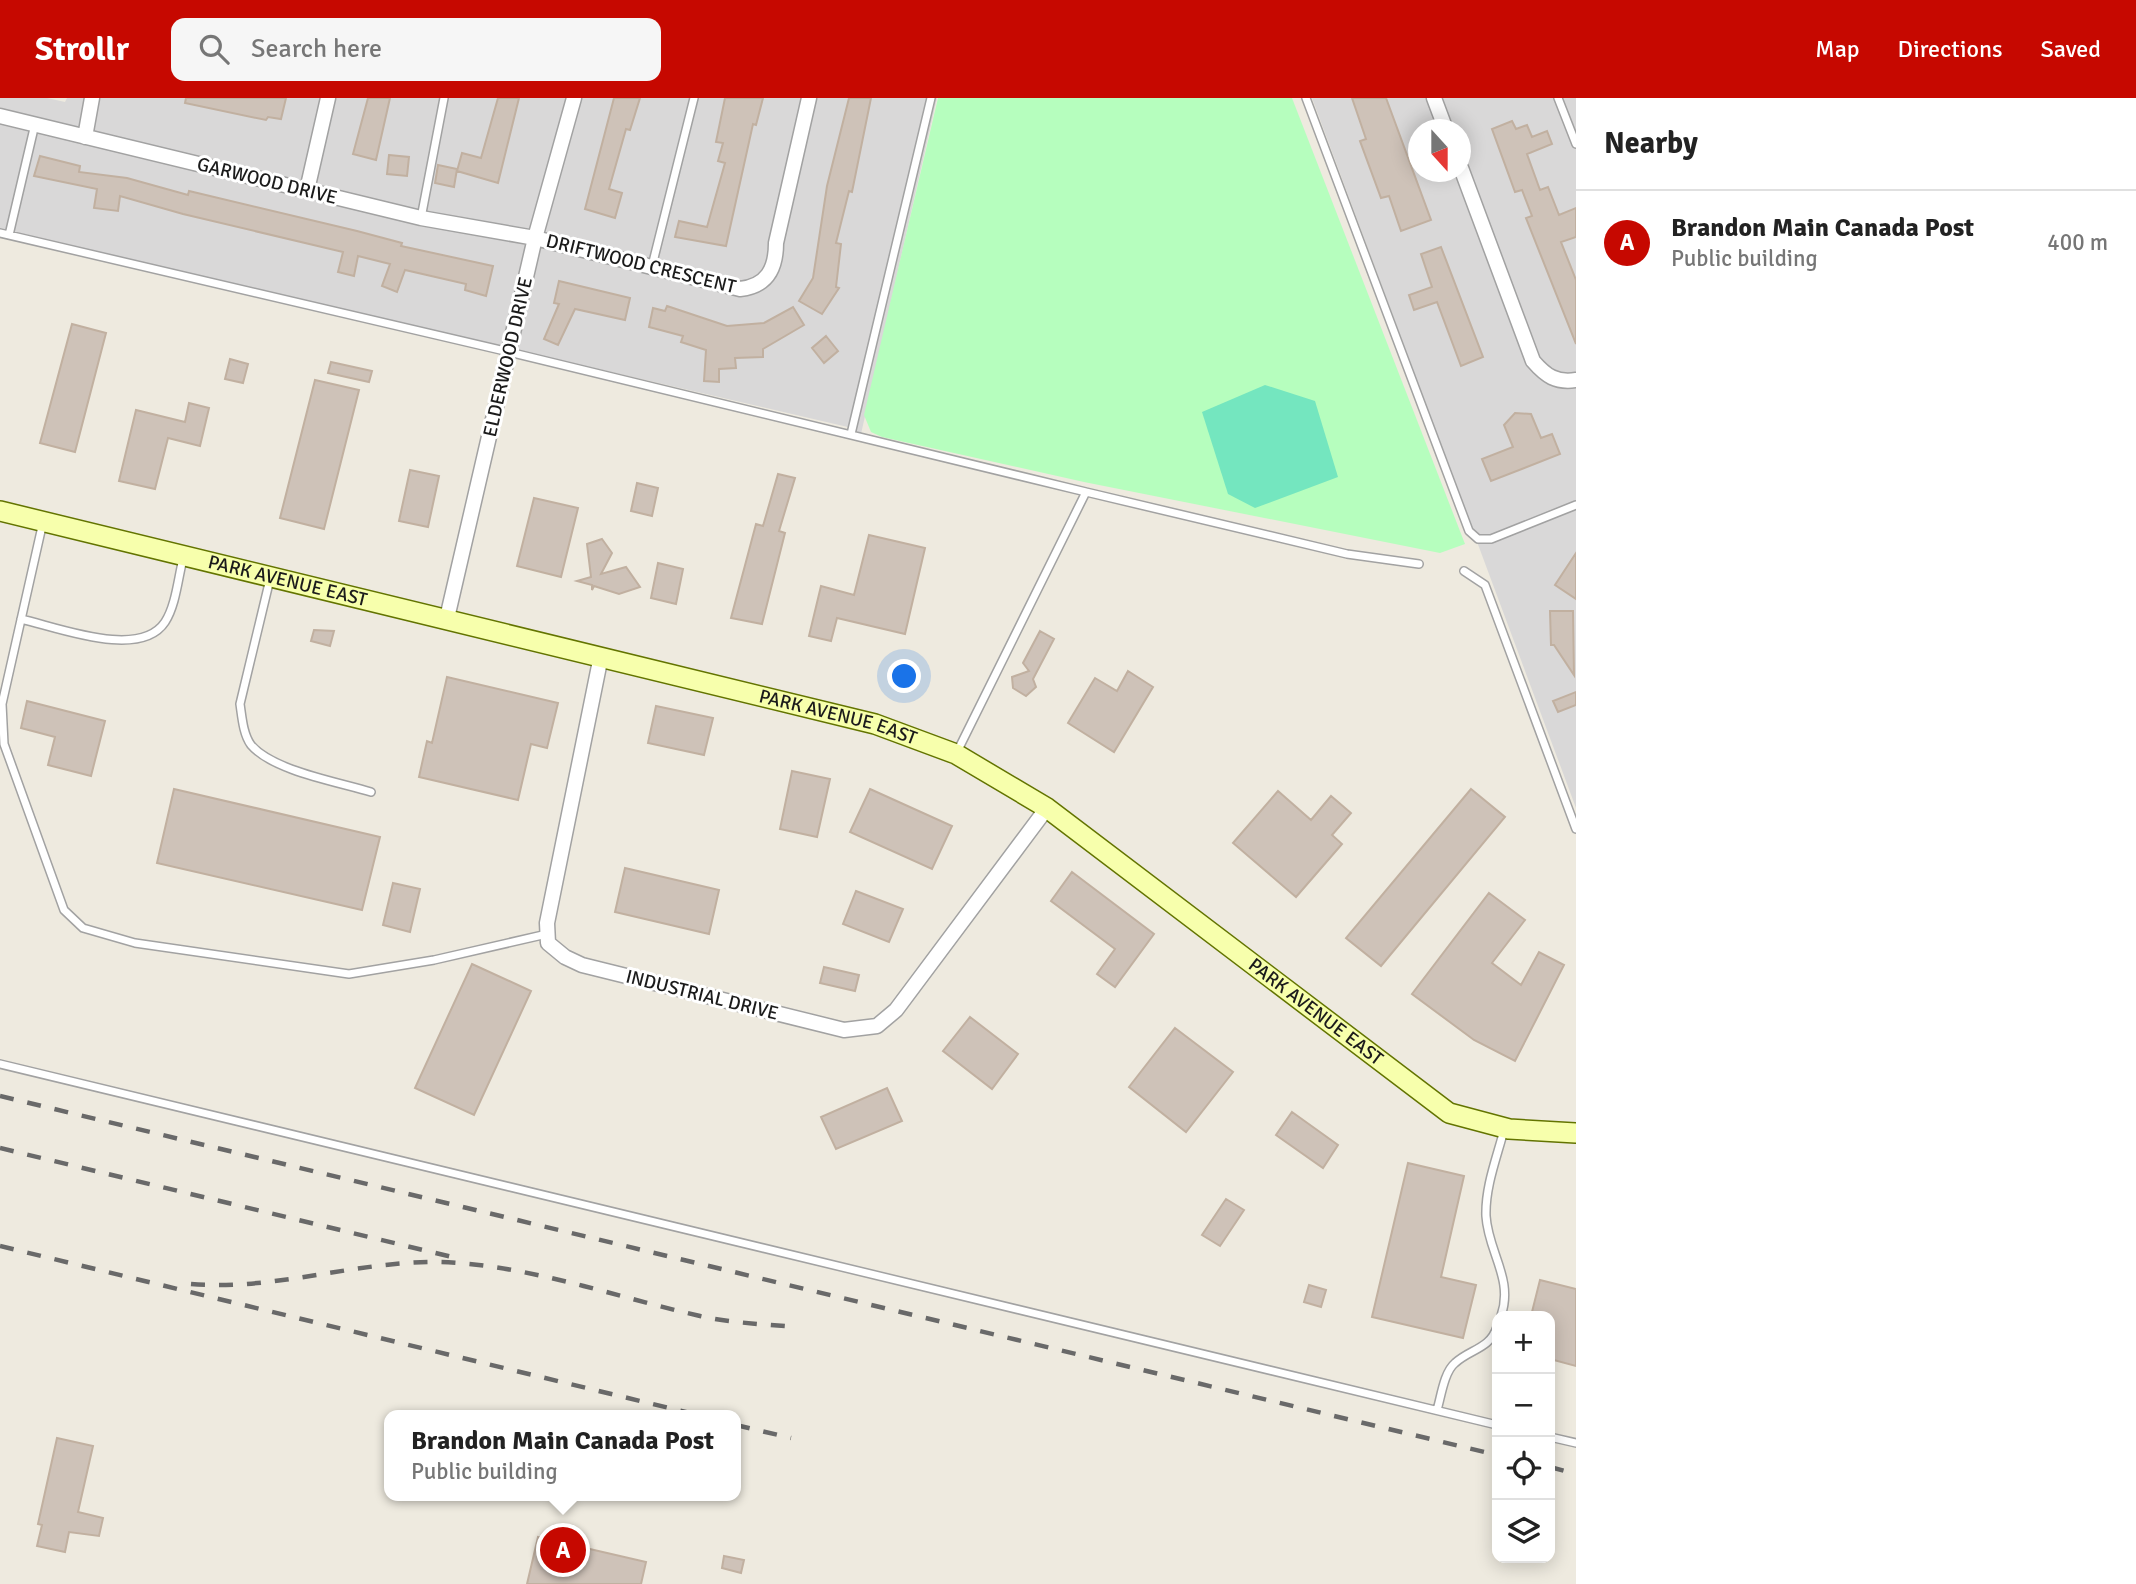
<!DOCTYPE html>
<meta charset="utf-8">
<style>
:root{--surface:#fff;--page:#f6f6f6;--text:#222;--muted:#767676;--line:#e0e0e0;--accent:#c60800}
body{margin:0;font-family:Signika,sans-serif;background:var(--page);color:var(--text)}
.controls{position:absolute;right:21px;bottom:21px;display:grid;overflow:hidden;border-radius:14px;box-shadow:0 4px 18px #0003}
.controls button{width:63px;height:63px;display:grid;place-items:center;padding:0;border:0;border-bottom:2px solid var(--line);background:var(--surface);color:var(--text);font:35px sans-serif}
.compass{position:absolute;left:1408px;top:21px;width:63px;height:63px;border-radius:50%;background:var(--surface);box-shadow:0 4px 18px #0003;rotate:159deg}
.you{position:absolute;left:905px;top:579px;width:24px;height:24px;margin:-18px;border:5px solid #fff;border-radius:50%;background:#1a73e8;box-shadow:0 0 0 10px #1a73e833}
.badge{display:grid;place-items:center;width:46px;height:46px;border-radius:50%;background:var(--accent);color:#fff;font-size:23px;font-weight:700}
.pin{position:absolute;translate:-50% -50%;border:4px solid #fff;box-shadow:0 2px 7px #0006}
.popup{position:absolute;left:384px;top:1312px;width:357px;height:91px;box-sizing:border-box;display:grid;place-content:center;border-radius:14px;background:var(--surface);filter:drop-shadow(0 2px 5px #0005);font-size:23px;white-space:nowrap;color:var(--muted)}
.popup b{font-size:26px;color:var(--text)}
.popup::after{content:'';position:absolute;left:50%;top:100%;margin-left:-14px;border:14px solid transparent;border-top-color:var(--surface)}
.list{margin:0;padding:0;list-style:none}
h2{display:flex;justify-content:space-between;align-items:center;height:91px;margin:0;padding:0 28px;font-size:30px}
h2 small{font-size:23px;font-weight:400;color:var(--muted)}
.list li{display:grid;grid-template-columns:46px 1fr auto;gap:21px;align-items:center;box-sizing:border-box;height:105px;padding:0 28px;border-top:2px solid var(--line)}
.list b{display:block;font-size:26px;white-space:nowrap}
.list p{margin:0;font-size:23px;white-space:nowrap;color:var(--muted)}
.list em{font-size:23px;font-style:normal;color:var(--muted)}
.icon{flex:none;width:38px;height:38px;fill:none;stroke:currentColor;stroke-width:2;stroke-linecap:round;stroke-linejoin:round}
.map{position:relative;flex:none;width:1576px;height:1486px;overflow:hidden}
header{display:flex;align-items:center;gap:42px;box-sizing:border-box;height:98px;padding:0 35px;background:var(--accent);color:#fff}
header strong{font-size:33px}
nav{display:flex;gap:38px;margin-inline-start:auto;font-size:24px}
.search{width:490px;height:63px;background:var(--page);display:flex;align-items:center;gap:18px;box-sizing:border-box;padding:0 24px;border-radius:14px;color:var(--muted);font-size:26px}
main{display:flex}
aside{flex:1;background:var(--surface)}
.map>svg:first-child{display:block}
.residential{fill:#d9d8d8;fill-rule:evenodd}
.park{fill:#b6febe}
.pitch{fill:#74e6bf}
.building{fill:#cec2b8;stroke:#c1b0a0;stroke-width:2}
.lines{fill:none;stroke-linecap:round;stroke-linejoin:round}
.lane-casing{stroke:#a2a2a2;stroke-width:10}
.street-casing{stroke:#a2a2a2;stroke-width:17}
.secondary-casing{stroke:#637400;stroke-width:22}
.lane{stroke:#fff;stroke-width:7}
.street{stroke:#fff;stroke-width:14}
.secondary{stroke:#f7ffac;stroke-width:19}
.rail{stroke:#696969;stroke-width:4.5;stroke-dasharray:14 14;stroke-linecap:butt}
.labels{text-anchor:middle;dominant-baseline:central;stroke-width:6;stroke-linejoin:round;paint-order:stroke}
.street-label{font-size:19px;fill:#1b1b1b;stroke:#fff}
</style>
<header>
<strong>Strollr</strong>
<div class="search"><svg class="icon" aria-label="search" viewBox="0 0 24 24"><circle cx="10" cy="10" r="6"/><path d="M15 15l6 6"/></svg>Search here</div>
<nav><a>Map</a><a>Directions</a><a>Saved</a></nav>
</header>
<main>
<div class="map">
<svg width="1576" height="1486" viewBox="0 0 1576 1486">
<rect width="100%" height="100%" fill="#eeeadf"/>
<!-- residential -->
<path class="residential" d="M0 0H47L65 4 67 0H937L861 336 852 330 0 132Z
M1312 0H1576V710ZM1419 32H1461V74H1419Z"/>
<!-- park -->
<path class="park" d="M938 0H1292L1465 446 1440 455 1084 384 882 339 871 334 864 317Z"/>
<!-- pitch -->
<path class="pitch" d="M1265 287 1315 303 1338 379 1255 410 1228 396 1202 314Z"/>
<!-- building -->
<path class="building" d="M186 0H286L281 21 268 19 266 22 185 5Z
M368 0H390L376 62 353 56Z
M498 0H519L498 85 457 73 462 55 481 60Z
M614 0H640L630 32 626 31 609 91 622 95 615 120 585 111Z
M725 0H763L756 27 753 26 726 148 675 139 679 123 707 129 725 65 718 63 723 45 716 44Z
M849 0H871L852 94 849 93 836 145 841 146 836 189 839 190 822 216 799 203 813 180 827 88Z
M1352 0H1386L1431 122 1401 133 1389 98 1381 100 1360 43 1366 41Z
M1512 23 1516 31 1527 27 1532 39 1547 33 1552 46 1527 56 1540 92 1548 89 1559 117 1576 110V139L1561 144 1576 182V246L1526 120 1532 118 1522 92 1515 94 1492 31Z
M389 57 409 59 407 78 387 76Z
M40 58 80 68 79 74 127 80 188 97 189 93 357 133 402 145 401 148 493 168 486 198 465 192 466 186 405 172 397 194 382 188 390 166 358 158 354 178 338 174 343 154 183 116 120 98 118 113 94 110 97 91 34 78Z
M438 67 457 71 454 89 435 85Z
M1441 149 1483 259 1461 268 1437 204 1414 212 1409 197 1432 189 1421 156Z
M559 183 630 200 625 222 575 211 558 247 544 241 559 206 554 205Z
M667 208 727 228 764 225 793 209 804 227 763 251V259L735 260 736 270 719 271V284L704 283 706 252 681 244 683 238 649 229 653 210 665 213Z
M72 226 106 235 75 354 40 345Z
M826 238 838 253 824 265 812 250Z
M230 261 248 266 243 285 225 281Z
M331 264 372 273 369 284 328 275Z
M315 282 359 292 324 431 280 420Z
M189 305 209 310 200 348 168 340 155 391 119 383 136 312 185 324Z
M1515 315 1531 316 1541 340 1552 336 1560 356 1491 383 1482 361 1513 349 1504 327Z
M410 372 439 378 428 429 399 423Z
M778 376 795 380 779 433 785 435 762 526 731 520 756 426 763 428Z
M637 385 658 390 652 418 631 413Z
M534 400 578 410 561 479 517 468Z
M869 437 925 450 905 536 837 520 831 543 809 538 821 488 854 497Z
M602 441 612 455 601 476 626 469 640 489 619 496 594 488 592 492V487L577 483 591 479 587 446Z
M1576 455V501L1555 487Z
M658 465 683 471 676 506 651 500Z
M1550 513H1573L1574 577 1554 547H1551Z
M314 532 334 533 330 548 311 543Z
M1040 533 1054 541 1033 581 1036 589 1026 598 1013 590 1012 579 1029 573 1023 565Z
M1128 573 1153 589 1114 654 1068 625 1095 580 1117 593Z
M447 579 558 605 547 650 531 646 518 702 419 679 427 643 432 645Z
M1576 594V607L1558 614 1553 603Z
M27 603 105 623 91 678 48 667 55 639 21 630Z
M656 608 713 620 704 657 648 645Z
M792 673 830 681 817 739 780 731Z
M174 691 380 739 362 812 157 765Z
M870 691 952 728 932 771 850 734Z
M1471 691 1505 719 1381 868 1346 840Z
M1278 693 1311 722 1331 698 1351 715 1332 737 1342 746 1296 799 1233 745Z
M625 770 719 792 709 836 615 814Z
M1072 774 1154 836 1115 889 1097 876 1115 851 1051 803Z
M393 785 420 791 410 834 383 827Z
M856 793 903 811 889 844 843 826Z
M1489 795 1525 822 1492 865 1521 887 1539 854 1564 867 1515 963 1474 942 1412 896Z
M472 866 531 893 474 1017 415 990Z
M824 869 859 877 855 893 820 885Z
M970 919 1018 956 992 991 943 953Z
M1175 930 1233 974 1186 1034 1129 989Z
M887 990 902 1023 836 1051 821 1019Z
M1292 1014 1338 1047 1323 1070 1276 1037Z
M1408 1065 1464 1078 1441 1179 1476 1187 1463 1240 1372 1219Z
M1226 1101 1244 1112 1220 1148 1202 1137Z
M1540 1182 1576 1191V1268L1550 1261V1218H1531Z
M1309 1187 1326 1192 1321 1209 1304 1204Z
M57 1340 93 1348 78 1414 103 1420 99 1438 69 1434 65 1454 37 1448 42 1427 38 1426Z
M538 1439 646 1464 641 1486H527Z
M724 1458 744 1462 741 1475 722 1470Z"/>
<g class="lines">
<defs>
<path id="lane" d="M1306 0 1469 433 1478 441H1491L1576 407
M1558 0 1576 46
M421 120 444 0
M0 135 509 254 1086 394 957 654
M9 137 35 26
M652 168 694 0
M851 336 931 0
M1086 394 1347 456 1419 466
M43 424 2 606 4 646 64 812 83 830 135 845 349 876 434 862 547 836
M1464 473 1485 487 1576 731
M270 481 240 606C242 619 243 636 251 647 273 673 339 684 371 694
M21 521C57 529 140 562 165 524 176 507 178 480 183 461
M0 966 1497 1327
M1501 1218C1514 1181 1488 1154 1486 1118 1485 1089 1497 1059 1504 1032
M1437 1312C1441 1299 1444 1274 1455 1265 1470 1251 1490 1251 1497 1229
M1550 1339 1576 1345"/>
<path id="street" d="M1434 0 1446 32
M0 18 421 120 535 140 740 191C767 188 776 171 776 145L809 0
M85 39 92 0
M1461 70 1533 263C1546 278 1556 285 1576 282
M307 92 328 0
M447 520 535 140 574 0
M601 558 547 825 548 845 565 859 582 867 844 932 877 928 896 912 1047 710"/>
<g id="secondary">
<path id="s1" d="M0 413 875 626 956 656 1047 710 1449 1015 1509 1031 1576 1035"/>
</g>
</defs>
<!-- lane casing -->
<use href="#lane" class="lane-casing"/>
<!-- street casing -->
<use href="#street" class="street-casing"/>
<!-- secondary casing -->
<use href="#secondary" class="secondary-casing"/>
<!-- lane -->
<use href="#lane" class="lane"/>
<!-- street -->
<use href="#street" class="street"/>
<!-- secondary -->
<use href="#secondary" class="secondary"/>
<!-- rail -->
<path class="rail" d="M0 998 1497 1357
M0 1050 452 1159
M0 1148 698 1317
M191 1186C275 1193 355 1163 439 1164 525 1166 616 1199 700 1218 730 1225 763 1226 795 1229
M736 1327 791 1340
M1550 1369 1576 1376"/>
</g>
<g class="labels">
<!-- street labels -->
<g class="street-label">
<text transform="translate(267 83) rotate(14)">GARWOOD DRIVE</text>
<text transform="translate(641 166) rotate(14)">DRIFTWOOD CRESCENT</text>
<text transform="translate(508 259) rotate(-77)">ELDERWOOD DRIVE</text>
<text stroke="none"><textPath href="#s1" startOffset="296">PARK AVENUE EAST</textPath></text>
<text stroke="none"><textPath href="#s1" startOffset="863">PARK AVENUE EAST</textPath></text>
<text transform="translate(702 897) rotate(14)">INDUSTRIAL DRIVE</text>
<text stroke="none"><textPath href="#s1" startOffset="1430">PARK AVENUE EAST</textPath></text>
</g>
</g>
</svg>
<div class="controls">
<button>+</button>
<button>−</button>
<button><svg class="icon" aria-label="locate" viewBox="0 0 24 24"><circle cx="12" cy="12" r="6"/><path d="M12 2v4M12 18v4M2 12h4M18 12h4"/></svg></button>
<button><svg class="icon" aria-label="layers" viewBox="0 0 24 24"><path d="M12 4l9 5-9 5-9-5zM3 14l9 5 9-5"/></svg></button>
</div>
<svg class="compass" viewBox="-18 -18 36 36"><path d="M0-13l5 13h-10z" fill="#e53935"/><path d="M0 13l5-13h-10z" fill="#767676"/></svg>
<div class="you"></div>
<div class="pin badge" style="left:563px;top:1452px">A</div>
<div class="popup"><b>Brandon Main Canada Post</b>Public building</div>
</div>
<aside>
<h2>Nearby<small></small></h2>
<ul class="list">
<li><span class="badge">A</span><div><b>Brandon Main Canada Post</b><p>Public building</p></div><em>400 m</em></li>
</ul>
</aside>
</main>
